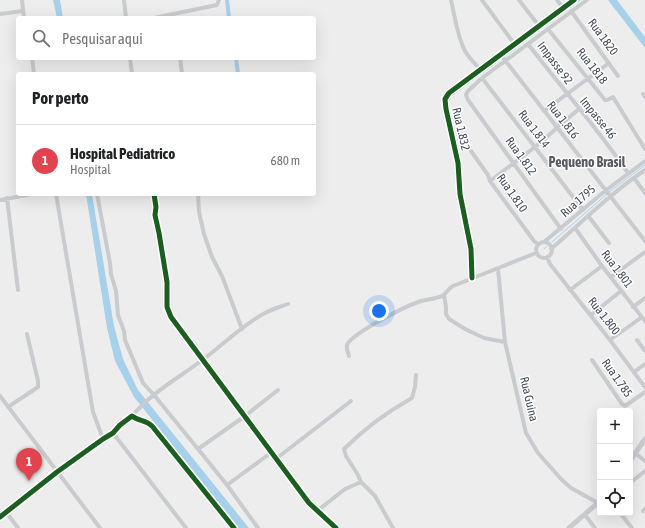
<!DOCTYPE html>
<html lang="pt">
<meta charset="utf-8">
<style>
:root{--surface:#fff;--page:#f6f6f6;--text:#202124;--muted:#757577;--line:#e0e0e0;--accent:#80848c}
body{margin:0;font-family:"Asap Condensed",sans-serif;background:var(--page);color:var(--text)}
.controls{position:absolute;right:12px;bottom:12px;display:grid;overflow:hidden;border-radius:4px;box-shadow:0 4px 16px #0002}
.controls button{width:36px;height:36px;display:grid;place-items:center;padding:0;border:0;border-bottom:1px solid var(--line);background:var(--surface);color:var(--text);font:20px sans-serif}
.you{position:absolute;left:379px;top:311px;width:14px;height:14px;margin:-10px;border:3px solid #fff;border-radius:50%;background:#1a73e8;box-shadow:0 0 0 6px #1a73e833}
.badge{display:grid;place-items:center;width:26px;height:26px;border-radius:50%;background:var(--accent);color:#fff;font-size:13px;font-weight:700}
.pin{position:absolute;translate:-50% -33px;filter:drop-shadow(0 1px 2px #0008)}
.pin::after{content:'';position:absolute;top:21px;width:14px;height:12px;background:inherit;clip-path:polygon(0 0,100% 0,50% 100%)}
.list{margin:0;padding:0;list-style:none}
h2{display:flex;justify-content:space-between;align-items:center;height:52px;margin:0;padding:0 16px;font-size:17px}
h2 small{font-size:13px;font-weight:400;color:var(--muted)}
.list li{display:grid;grid-template-columns:26px 1fr auto;gap:12px;align-items:center;box-sizing:border-box;height:72px;padding:0 16px;border-top:1px solid var(--line)}
.list b{display:block;font-size:15px;white-space:nowrap}
.list p{margin:0;font-size:13px;white-space:nowrap;color:var(--muted)}
.list em{font-size:13px;font-style:normal;color:var(--muted)}
.icon{flex:none;width:22px;height:22px;fill:none;stroke:currentColor;stroke-width:2;stroke-linecap:round;stroke-linejoin:round}
.map{position:relative;flex:none;width:645px;height:528px;overflow:hidden}
.search{position:absolute;background:var(--surface);box-shadow:0 4px 16px #0002;left:16px;top:16px;width:300px;height:44px;display:flex;align-items:center;gap:10px;box-sizing:border-box;padding:0 14px;border-radius:4px;color:var(--muted);font-size:15px}
.panel{position:absolute;background:var(--surface);box-shadow:0 4px 16px #0002;left:16px;top:72px;width:300px;height:124px;border-radius:4px}
.map>svg:first-child{display:block}
.water{fill:#a7d1ea}
.lines{fill:none;stroke-linecap:round;stroke-linejoin:round}
.stream{stroke:#a7d1ea;stroke-width:1}
.canal{stroke:#a7d1ea;stroke-width:4}
.minor{stroke:#c9cbce;stroke-width:4}
.tertiary{stroke:#c9cbce;stroke-width:5}
.cycleway-casing{stroke:#fff;stroke-width:8}
.cycleway{stroke:#1b5e20;stroke-width:5}
.labels{text-anchor:middle;dominant-baseline:central;stroke-width:3;stroke-linejoin:round;paint-order:stroke}
.street-label{font-size:12px;fill:#454c58;stroke:#fff}
.quarter-label{font-size:14px;font-weight:bold;fill:#595b61;stroke:#fff}
</style>
<div class="map">
<svg width="645" height="528" viewBox="0 0 645 528">
<rect width="100%" height="100%" fill="#eeeded"/>
<!-- water -->
<path class="water" d="M53 0H60L63 18H57Z
M608 0H617L645 37V48Z
M86 194H92L114 326 123 359 138 390 249 528H239L134 397 115 361 107 328Z"/>
<g class="lines">
<!-- stream -->
<path class="stream" d="M505 56 580 0
M447 101 449 98 502 58
M609 192 645 165
M552 242 607 194
M544 249 547 246"/>
<!-- canal -->
<path class="canal" d="M227 0 229 18
M236 58 238 74"/>
<!-- minor -->
<path class="minor" d="M22 0 24 18
M124 0 126 18
M451 0C455 17 457 36 465 51 469 58 475 64 481 70
M482 0 515 45
M519 0 539 26
M557 0 563 8
M571 11 618 76
M0 14 23 11
M154 18 212 6 217 5 219 0
M548 29 605 100H607L613 97 645 149
M528 44C561 87 597 128 628 173
M501 55 645 241
M32 58 34 74
M130 58 132 74
M180 58 182 74
M482 78 583 210
M643 94 645 97
M544 111 609 63
M560 125 579 109
M471 151 488 175 490 181 534 241 538 244
M634 178 645 193
M490 181 535 147 557 128
M56 194 93 412 103 439
M97 194 110 263 111 274 116 291 118 315 124 331 125 340 143 383 154 395 198 449 227 485 258 528
M154 194 156 207 155 215 159 233 167 282V307L171 317 309 503 336 528
M198 194 199 212 204 234 212 257 222 276 242 329
M7 198 18 290
M0 200 32 194
M589 217 609 243
M575 228 602 266 645 321
M561 229 468 100 466 95 468 91 482 78 587 0
M544 242 605 191 645 161
M536 250a8 8 0 1 1 16 0a8 8 0 1 1-16 0Z
M551 249C582 222 611 193 645 170
M547 257 550 264 610 340 645 387
M498 269 505 342 526 433 538 453 561 479 571 488 598 503
M611 277 645 252
M472 278 471 249 460 194 458 163 446 109 445 99 449 93 574 0
M570 290 602 266
M444 295 446 307V314L449 319 465 329 484 338 505 342
M633 307 645 298
M591 315 621 291
M610 340 642 317
M637 340 645 351
M349 356C348 352 346 349 347 345 352 333 408 305 421 301 428 299 436 299 442 296 446 294 449 288 453 286L536 253
M592 360 622 404 625 406 645 392
M634 372 645 364
M0 396 100 528
M8 407 38 387V381L27 334
M132 416C150 394 178 378 201 361 222 346 242 325 265 313 272 309 280 307 288 304
M113 433 186 528
M198 449 245 416 278 390
M635 453 645 461
M277 458 351 401
M630 483 645 471
M227 485 272 452
M317 511 345 489 361 482
M643 511 645 509
M6 512 18 528
M620 513 632 528
M585 515 595 528
M0 517 57 472 103 439 113 433 120 425 132 416C138 421 146 420 152 426L234 528
M393 528 375 496 361 482 358 475 346 456 344 449C364 429 387 412 412 398L415 387 416 375"/>
<!-- tertiary -->
<path class="tertiary" d="M630 461 645 439
M569 528 600 501"/>
<defs>
<path id="cycleway" d="M154 194 156 207 155 215 159 233 167 282V307L171 317 309 503 336 528
M472 278 471 249 460 194 458 163 446 109 445 99 449 93 574 0
M0 517 57 472 103 439 113 433 120 425 132 416C138 421 146 420 152 426L234 528"/>
</defs>
<!-- cycleway casing -->
<use href="#cycleway" class="cycleway-casing"/>
<!-- cycleway -->
<use href="#cycleway" class="cycleway"/>
</g>
<g class="labels">
<!-- street labels -->
<g class="street-label">
<text transform="translate(603 37) rotate(54)">Rua 1820</text>
<text transform="translate(555 63) rotate(53)">Impasse 92</text>
<text transform="translate(592 66) rotate(52)">Rua 1818</text>
<text transform="translate(598 118) rotate(51)">Impasse 46</text>
<text transform="translate(563 120) rotate(52)">Rua 1.816</text>
<text transform="translate(461 129) rotate(77)">Rua 1.832</text>
<text transform="translate(534 129) rotate(53)">Rua 1.814</text>
<text transform="translate(521 156) rotate(54)">Rua 1.812</text>
<text transform="translate(512 193) rotate(55)">Rua 1.810</text>
<text transform="translate(578 201) rotate(-41)">Rua 1795</text>
<text transform="translate(617 269) rotate(53)">Rua 1.801</text>
<text transform="translate(604 316) rotate(52)">Rua 1.800</text>
<text transform="translate(617 378) rotate(55)">Rua 1.785</text>
<text transform="translate(529 399) rotate(77)">Rua Guina</text>
</g>
<!-- quarter labels -->
<g class="quarter-label">
<text x="587" y="162">Pequeno Brasil</text>
</g>
</g>
</svg>
<div class="controls">
<button>+</button>
<button>−</button>
<button><svg class="icon" aria-label="locate" viewBox="0 0 24 24"><circle cx="12" cy="12" r="6"/><path d="M12 2v4M12 18v4M2 12h4M18 12h4"/></svg></button>
</div>
<div class="you"></div>
<div class="pin badge" style="left:29px;top:481px;background:#e0444e">1</div>
<div class="search"><svg class="icon" aria-label="search" viewBox="0 0 24 24"><circle cx="10" cy="10" r="6"/><path d="M15 15l6 6"/></svg>Pesquisar aqui</div>
<section class="panel">
<h2>Por perto<small></small></h2>
<ul class="list">
<li><span class="badge" style="background:#e0444e">1</span><div><b>Hospital Pediatrico</b><p>Hospital</p></div><em>680 m</em></li>
</ul>
</section>
</div>
